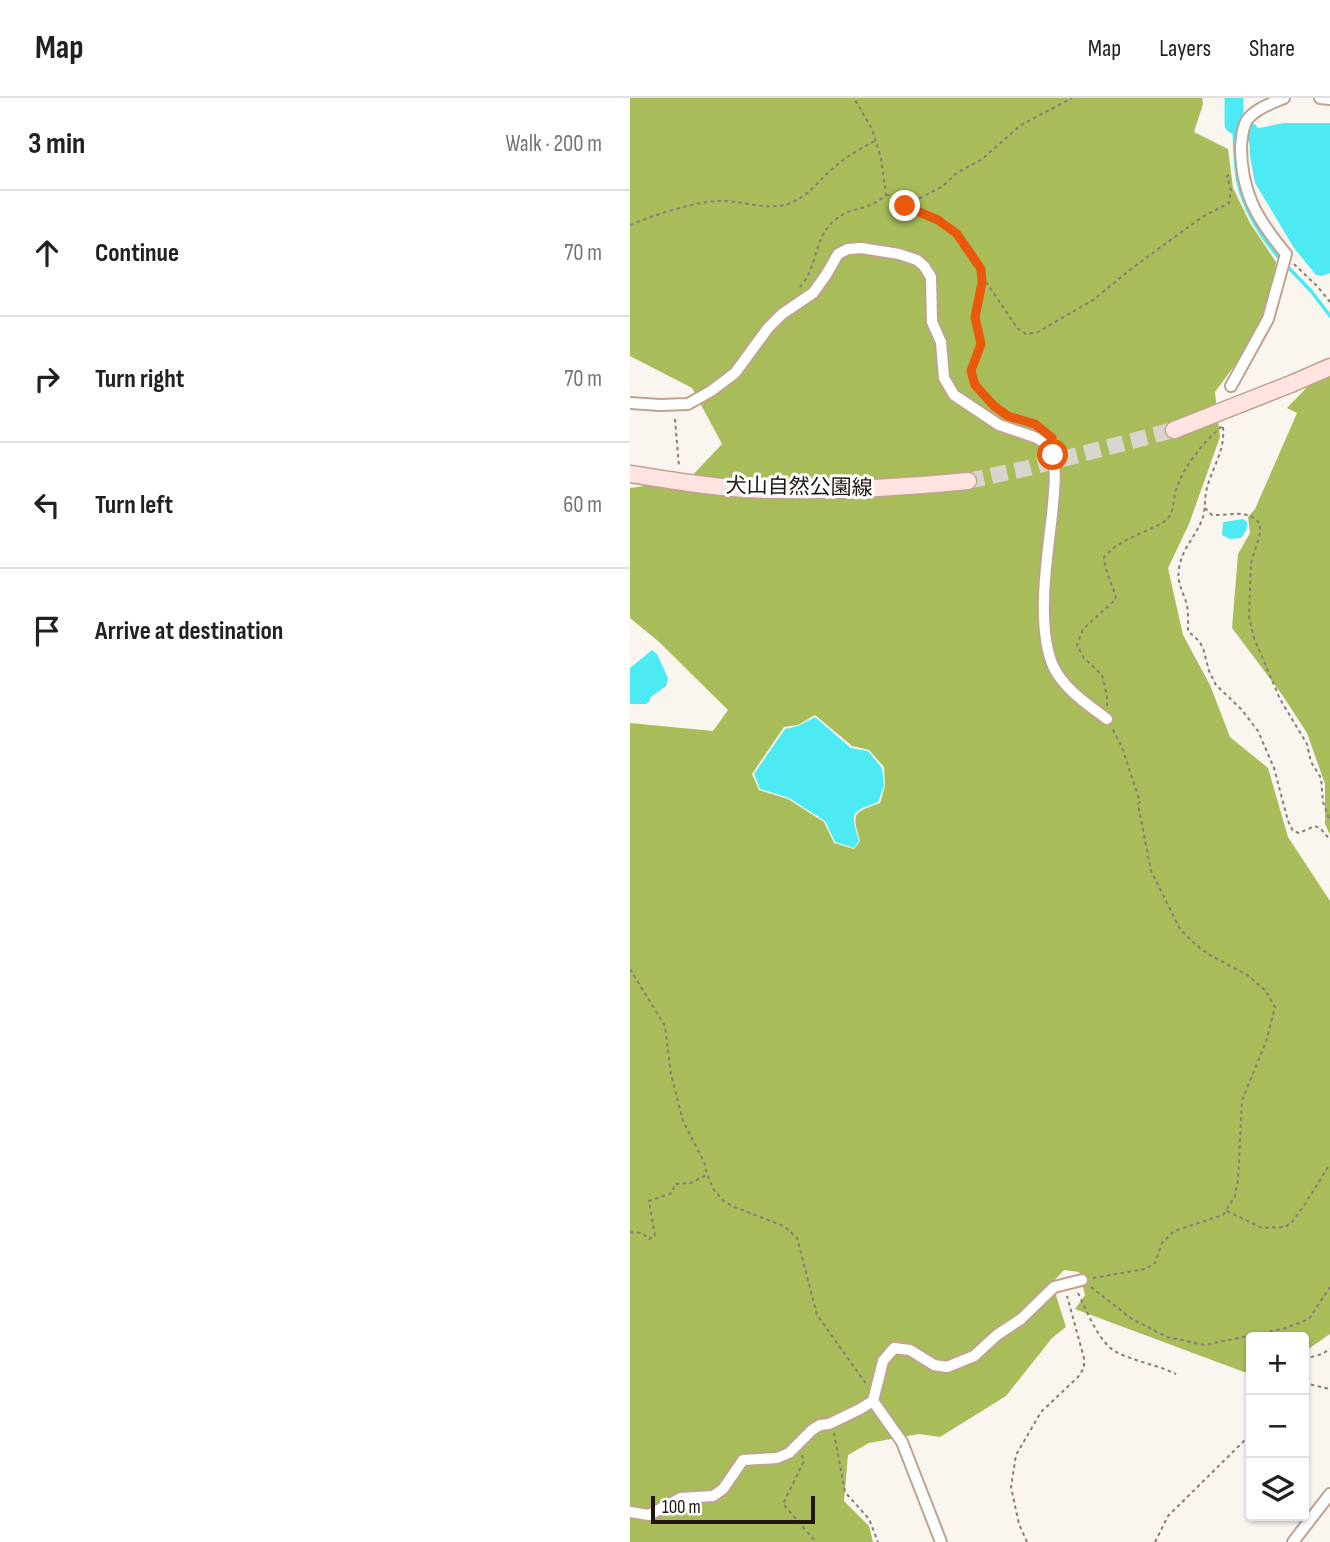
<!DOCTYPE html>
<meta charset="utf-8">
<style>
:root{--surface:#fff;--page:#f2f2f2;--text:#202124;--muted:#757577;--line:#e0e0e0}
body{margin:0;font-family:"Sofia Sans Condensed","Noto Sans JP",sans-serif;background:var(--page);color:var(--text)}
.controls{position:absolute;right:21px;bottom:21px;display:grid;overflow:hidden;border-radius:7px;box-shadow:0 2px 5px #0004}
.controls button{width:63px;height:63px;display:grid;place-items:center;padding:0;border:0;border-bottom:2px solid var(--line);background:var(--surface);color:var(--text);font:35px sans-serif}
.scale{position:absolute;left:21px;bottom:18px;width:164px;box-sizing:border-box;padding-left:7px;border:4px solid #20160e;border-top:0;font-size:19px;line-height:24px;white-space:nowrap;color:#20160e;-webkit-text-stroke:5px #fff;paint-order:stroke}
.stop{position:absolute;width:21px;height:21px;margin:-16px;border:5px solid #ea580c;border-radius:50%;background:#fff}
.stop.end{background:#ea580c;border-color:#fff;box-shadow:0 2px 7px #0008}
.list{margin:0;padding:0;list-style:none}
h2{display:flex;justify-content:space-between;align-items:center;height:91px;margin:0;padding:0 28px;font-size:30px}
h2 small{font-size:23px;font-weight:400;color:var(--muted)}
.list li{display:grid;grid-template-columns:46px 1fr auto;gap:21px;align-items:center;box-sizing:border-box;height:126px;padding:0 28px;border-top:2px solid var(--line)}
.list b{display:block;font-size:26px;white-space:nowrap}
.list em{font-size:23px;font-style:normal;color:var(--muted)}
.icon{flex:none;width:38px;height:38px;fill:none;stroke:currentColor;stroke-width:2;stroke-linecap:round;stroke-linejoin:round}
.map{position:relative;flex:none;width:700px;height:1444px;overflow:hidden}
header{display:flex;align-items:center;gap:42px;box-sizing:border-box;height:98px;padding:0 35px;background:var(--surface);border-bottom:2px solid var(--line)}
header strong{font-size:33px}
nav{display:flex;gap:38px;margin-inline-start:auto;font-size:24px}
main{display:flex}
aside{flex:1;background:var(--surface)}
.map>svg:first-child{display:block}
.forest{fill:#a8bd5a;fill-rule:evenodd}
.water{fill:#4eeaf4}
.lines{fill:none;stroke-linecap:round;stroke-linejoin:round}
.stream{stroke:#4eeaf4;stroke-width:3.5}
.river{stroke:#4eeaf4;stroke-width:19}
.secondary-tunnel{stroke:#dad4ce;stroke-width:16;stroke-dasharray:16 8;stroke-linecap:butt}
.street-casing{stroke:#c0a38f;stroke-width:14}
.secondary-casing{stroke:#c0a38f;stroke-width:19}
.path{stroke:#857d76;stroke-width:2;stroke-dasharray:3.5 3.5;stroke-linecap:butt}
.street{stroke:#fff;stroke-width:10}
.secondary{stroke:#ffe4e1;stroke-width:16}
.route{stroke:#ea580c;stroke-width:9}
.labels{text-anchor:middle;dominant-baseline:central;stroke-width:6;stroke-linejoin:round;paint-order:stroke}
.street-label{font-size:21px;fill:#20160e;stroke:#fff}
</style>
<header>
<strong>Map</strong>
<nav><a>Map</a><a>Layers</a><a>Share</a></nav>
</header>
<main>
<aside>
<h2>3 min<small>Walk · 200 m</small></h2>
<ul class="list">
<li><svg class="icon" aria-label="ahead" viewBox="0 0 24 24"><path d="M12 20V5M6 11l6-6 6 6"/></svg><div><b>Continue</b></div><em>70 m</em></li>
<li><svg class="icon" aria-label="right" viewBox="0 0 24 24"><path d="M7 20v-9h11M14 6l5 5-5 5"/></svg><div><b>Turn right</b></div><em>70 m</em></li>
<li><svg class="icon" aria-label="left" viewBox="0 0 24 24"><path d="M17 20v-9H6M10 6l-5 5 5 5"/></svg><div><b>Turn left</b></div><em>60 m</em></li>
<li><svg class="icon" aria-label="arrive" viewBox="0 0 24 24"><path d="M6 21V4h12l-3 4 3 4H6"/></svg><div><b>Arrive at destination</b></div></li>
</ul>
</aside>
<div class="map">
<svg width="700" height="1444" viewBox="0 0 700 1444">
<rect width="100%" height="100%" fill="#fbf5f0"/>
<!-- forest -->
<path class="forest" d="M0 0H572L573 6 564 34 598 51 603 90 620 125 646 164 643 193 622 244 585 294 590 339 559 426 538 470 553 537 580 587 600 639 638 670 658 739 700 803V1236L674 1254V1239H621V1274H614L445 1211 455 1197 449 1174 434 1172 422 1185 436 1229 422 1240 376 1298 310 1339 289 1336 239 1345 218 1357 214 1403 239 1428 243 1444H0V625L83 633 98 612 28 543 0 520V390L58 382 92 346 62 290 0 258ZM185 617 222 648 239 652 254 669 255 688 250 705C222 715 222 715 230 743L224 751 204 745 194 724 158 701 129 692 122 676 154 629 168 627Z
M700 278V737L695 726V686L677 635 653 598 602 530 608 456 620 435 618 419 625 411 667 315 657 310 680 286Z"/>
<!-- water -->
<path class="water" d="M654 25H700V175L692 178 686 177 664 150 625 85 620 59 619 38 617 36 620 30 623 33 624 31Z
M613 421 617 424C618 431 615 435 611 440L600 441 592 437 593 424Z
M22 552 27 556 38 580 36 588 21 599 19 604 16 606H1L0 605V570Z
M185 619 221 650 238 653 252 670 254 688 248 704C221 714 220 714 229 743L224 750 205 744 195 723 159 700 130 691 124 676 155 631 168 628Z"/>
<g class="lines">
<!-- stream -->
<path class="stream" d="M604 26C605 47 604 68 609 88 616 114 633 141 650 161
M656 167 681 193 700 218"/>
<!-- river -->
<path class="river" d="M604 0V26L619 34"/>
<!-- secondary-tunnel -->
<path class="secondary-tunnel" d="M338 383 398 370 544 332"/>
<defs>
<path id="street" d="M690 0 700 1
M601 288 638 221 656 156C627 121 611 95 611 48 612 39 612 30 617 22 625 11 642 5 654 0
M0 305 30 307 58 306 81 293 105 275 138 230 152 216 183 195 196 177 208 156 218 151 231 150 269 156 287 162 294 168 301 179 302 224 311 244 314 280 324 297 369 327 407 340 420 348C428 373 424 392 422 417 417 460 406 528 423 568 434 591 457 606 477 621
M243 1303 272 1344 311 1444
M0 1414 19 1417 51 1400 83 1398 93 1391 113 1362 147 1360 159 1355 182 1332 190 1327 199 1326 230 1311 243 1303 253 1263 264 1250 280 1252 304 1267 317 1269 344 1258 367 1237 391 1221 424 1189 452 1182
M663 1444 700 1396"/>
<path id="secondary" d="M544 332 661 286 700 269
M0 376C49 384 100 392 150 392 213 393 276 389 338 383"/>
</defs>
<!-- street casing -->
<use href="#street" class="street-casing"/>
<!-- secondary casing -->
<use href="#secondary" class="secondary-casing"/>
<!-- path -->
<path class="path" d="M256 97H260L275 108 308 122 327 136 351 171 352 185 345 219 351 245 341 273 346 287 364 308 378 318
M277 107 313 88 328 74 351 62 391 27 442 0
M0 127C21 118 66 103 89 103 111 102 136 113 158 106 176 100 187 85 200 73 214 60 229 51 245 43
M664 166 687 188 700 204
M351 179 357 185 387 230 396 236 408 234 463 202 501 171 572 119 599 105 601 92 597 78 602 76
M170 189C173 185 177 180 179 175 188 155 188 135 206 121 222 108 239 113 256 97L251 60 242 31 224 0
M45 321 49 369
M390 322 408 328
M593 329C595 354 583 367 577 390 574 400 576 412 572 422 565 439 552 451 549 470 547 484 551 489 555 501 559 510 558 523 558 533L569 543 573 550 579 573 586 587 611 611 628 633 644 670 658 723 663 733 669 735 685 728 691 731 700 742
M575 410 582 417C599 418 618 410 630 426V436L621 465 619 518 621 527 624 540 650 601 677 646 681 664 691 680 693 704 700 723
M477 608V598L472 577 454 560 447 547 453 531 486 501C483 486 475 475 474 459 486 445 503 439 520 431 526 428 534 425 538 420 545 412 543 398 547 389 555 366 574 344 592 328
M0 871 35 928 41 976 53 1023 74 1064 77 1076 84 1092 94 1103 104 1109 154 1128 167 1140 187 1217 237 1287
M597 1113 632 1130 655 1129 662 1124 675 1106 700 1066
M0 1134 12 1135 19 1141 25 1138 19 1103 42 1095 45 1086 61 1085 76 1077
M463 1180 515 1171 525 1165 532 1145 544 1133 593 1117 605 1098 608 1082 612 1002 636 944 645 909 636 893 617 877 578 856 565 846 550 831 521 773 508 706 510 704 492 649 482 630
M461 1189 502 1221 537 1239 575 1247 656 1230 679 1221 700 1189
M448 1195C457 1213 469 1246 488 1255 507 1264 528 1267 546 1276
M674 1261 692 1256 700 1251
M674 1285 700 1291
M204 1335 215 1394 239 1421 248 1444
M172 1357 174 1363 153 1406 186 1444
M397 1444 389 1426 381 1389 386 1357 411 1314 448 1279 454 1270V1260L437 1198
M525 1444 538 1418 619 1338 621 1334"/>
<!-- street -->
<use href="#street" class="street"/>
<!-- secondary -->
<use href="#secondary" class="secondary"/>
</g>
<g class="lines">
<!-- route -->
<path class="route" d="M275 108 308 122 327 136 351 171 352 185 345 219 351 246 341 273 345 287 364 308 378 318 405 326 422 340 419 348 423 357"/>
</g>
<g class="labels">
<!-- street labels -->
<g class="street-label">
<text transform="translate(169 389) rotate(1)">犬山自然公園線</text>
</g>
</g>
</svg>
<div class="controls">
<button>+</button>
<button>−</button>
<button><svg class="icon" aria-label="layers" viewBox="0 0 24 24"><path d="M12 4l9 5-9 5-9-5zM3 14l9 5 9-5"/></svg></button>
</div>
<div class="scale">100 m</div>
<div class="stop" style="left:423px;top:357px"></div>
<div class="stop end" style="left:275px;top:108px"></div>
</div>
</main>
